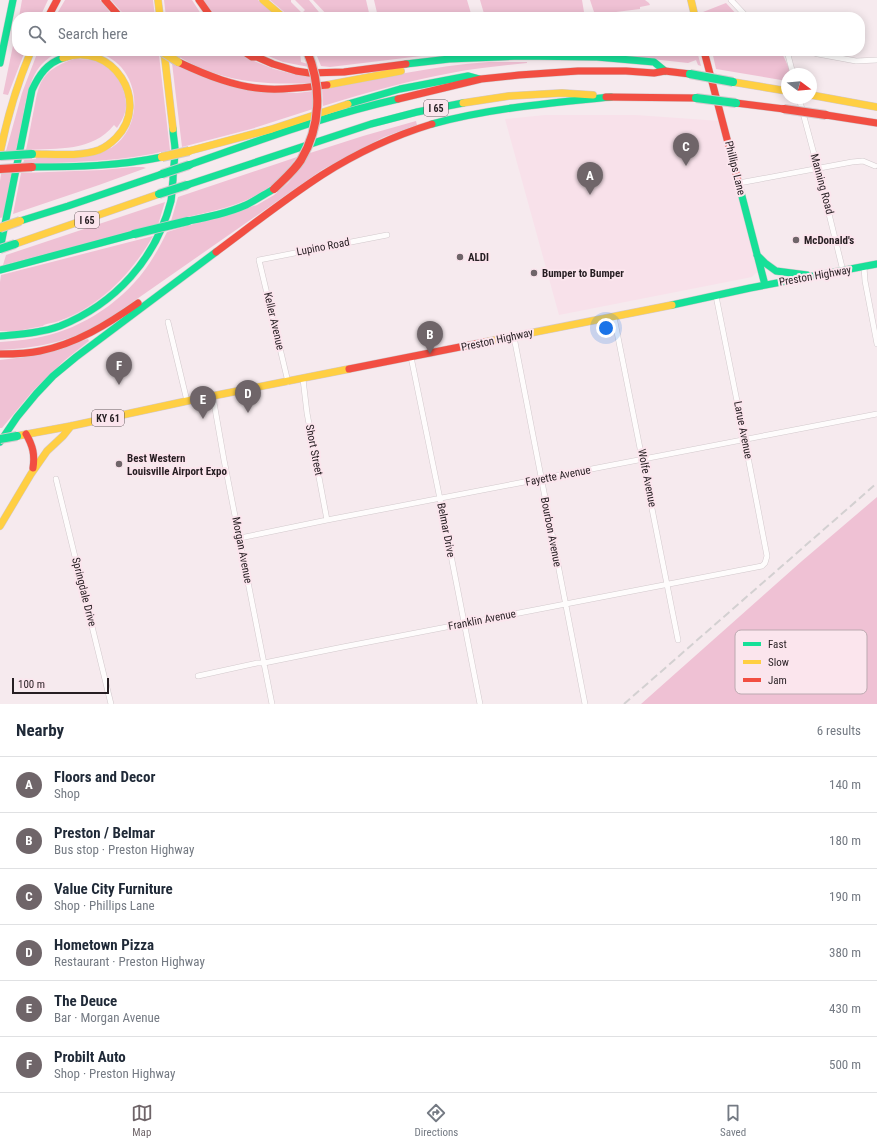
<!DOCTYPE html>
<meta charset="utf-8">
<style>
:root{--surface:#fff;--page:#f2f2f3;--text:#1f2937;--muted:#747a83;--line:#e0e1e3;--accent:#6f6569}
body{margin:0;font-family:"Roboto Condensed",sans-serif;background:var(--page);color:var(--text)}
.compass{position:absolute;left:781px;top:68px;width:36px;height:36px;border-radius:50%;background:var(--surface);box-shadow:0 2px 10px #0003;rotate:106deg}
.scale{position:absolute;left:12px;bottom:10px;width:97px;box-sizing:border-box;padding-left:4px;border:2px solid #261e22;border-top:0;font-size:11px;line-height:14px;white-space:nowrap;color:#261e22;-webkit-text-stroke:3px #fbe5ed;paint-order:stroke}
.you{position:absolute;left:606px;top:328px;width:14px;height:14px;margin:-10px;border:3px solid #fff;border-radius:50%;background:#1a73e8;box-shadow:0 0 0 6px #1a73e833}
.badge{display:grid;place-items:center;width:26px;height:26px;border-radius:50%;background:var(--accent);color:#fff;font-size:13px;font-weight:700}
.pin{position:absolute;translate:-50% -33px;filter:drop-shadow(0 1px 2px #0008)}
.pin::after{content:'';position:absolute;top:21px;width:14px;height:12px;background:inherit;clip-path:polygon(0 0,100% 0,50% 100%)}
.list{margin:0;padding:0;list-style:none}
h2{display:flex;justify-content:space-between;align-items:center;height:52px;margin:0;padding:0 16px;font-size:17px}
h2 small{font-size:13px;font-weight:400;color:var(--muted)}
.list li{display:grid;grid-template-columns:26px 1fr auto;gap:12px;align-items:center;box-sizing:border-box;height:56px;padding:0 16px;border-top:1px solid var(--line)}
.list b{display:block;font-size:15px;white-space:nowrap}
.list p{margin:0;font-size:13px;white-space:nowrap;color:var(--muted)}
.list em{font-size:13px;font-style:normal;color:var(--muted)}
.icon{flex:none;width:22px;height:22px;fill:none;stroke:currentColor;stroke-width:2;stroke-linecap:round;stroke-linejoin:round}
.map{position:relative;flex:none;width:877px;height:704px;overflow:hidden}
.search{position:absolute;background:var(--surface);box-shadow:0 2px 10px #0003;left:12px;right:12px;top:12px;height:44px;display:flex;align-items:center;gap:10px;box-sizing:border-box;padding:0 14px;border-radius:16px;color:var(--muted);font-size:15px}
.sheet{height:388px;background:var(--surface)}
nav{display:flex;justify-content:space-around;align-items:center;box-sizing:border-box;height:56px;border-top:1px solid var(--line);background:var(--surface);font-size:11px;color:var(--muted)}
nav a{display:grid;justify-items:center;gap:2px}
nav .on{color:var(--accent)}
.map>svg:first-child{display:block}
.built{fill:#f8e1ea}
.green{fill:#efc1d4}
.lines{fill:none;stroke-linecap:round;stroke-linejoin:round}
.street-casing{stroke:#d2c9cc;stroke-width:6}
.fast-casing{stroke:#d2c9cc;stroke-width:8}
.slow-casing{stroke:#d2c9cc;stroke-width:8}
.jam-casing{stroke:#d2c9cc;stroke-width:8}
.street{stroke:#fefcfc;stroke-width:5}
.fast{stroke:#16e098;stroke-width:7}
.slow{stroke:#ffcf43;stroke-width:7}
.jam{stroke:#f24e42;stroke-width:7}
.rail{stroke:#d3d0d1;stroke-width:2;stroke-dasharray:8 4;stroke-linecap:butt}
.fast-bridge-casing{stroke:#d2c9cc;stroke-width:10;stroke-linecap:butt}
.slow-bridge-casing{stroke:#d2c9cc;stroke-width:10;stroke-linecap:butt}
.jam-bridge-casing{stroke:#d2c9cc;stroke-width:10;stroke-linecap:butt}
.fast-bridge{stroke:#16e098;stroke-width:8}
.slow-bridge{stroke:#ffcf43;stroke-width:8}
.jam-bridge{stroke:#f24e42;stroke-width:8}
.poi-dot{fill:#6f6569;stroke:#fbe5ed;stroke-width:1.5}
.labels{text-anchor:middle;dominant-baseline:central;stroke-width:4;stroke-linejoin:round;paint-order:stroke}
.shield{fill:#fbe5ed;stroke:#665a5f;stroke-width:1}
.shield-label{font-size:10px;font-weight:bold;fill:#261e22}
.street-label{font-size:11px;fill:#261e22;stroke:#fbe5ed}
.poi-label{font-size:11px;font-weight:bold;fill:#261e22;stroke:#fbe5ed;text-anchor:start}
.key{fill:#fbe5ed;stroke:#bba9b0;stroke-width:1}
.key-label{font-size:11px;fill:#261e22}
</style>
<div class="map">
<svg width="877" height="704" viewBox="0 0 877 704">
<rect width="100%" height="100%" fill="#f6eaee"/>
<!-- built -->
<path class="built" d="M545 115H636L720 121 758 273H756L752 277 747 278 559 315 505 119Z"/>
<!-- green -->
<path class="green" d="M22 0H48L40 17H19Z
M65 0H100L114 17H55Z
M111 0H153L155 17H126Z
M164 0H192L203 17H166Z
M203 0H258L279 17H215Z
M270 0H291V2L302 13 305 10 295 0H309L323 17H290Z
M313 0H366L370 17H329Z
M374 0H467L472 17H378Z
M480 0H582L584 12 582 15 579 17H485Z
M590 0H645L649 3 650 5 640 7V9L600 14 594 12Z
M726 3 739 17H703L702 12H703Z
M17 26V51H25L8 95 3 94Z
M38 51H63C34 61 30 83 24 110 22 124 19 137 16 150L6 151 22 93Z
M95 51H153L159 55 170 150C122 162 73 162 23 164L24 160 36 159V158L111 148C138 131 142 91 121 67 114 59 105 55 95 51Z
M170 51H238L254 61 274 69 293 74 311 77 312 83C271 85 232 83 194 65 186 61 178 56 170 51Z
M256 51H300L301 62 308 64 309 67 283 62Z
M315 51H507L446 53 330 67 321 66Z
M578 51H697L701 66 698 65 696 60 688 63Z
M712 51H781L788 66 791 74H787V81L716 69Z
M74 59C80 59 87 59 93 60 112 65 126 85 126 105 126 113 122 121 117 128L114 125C92 152 58 148 26 150 29 136 31 123 34 109 36 100 37 88 43 79 50 68 62 63 74 59Z
M489 62H527V63C501 66 476 68 451 73 407 81 365 93 323 106L322 89C378 78 433 66 489 62Z
M172 63 281 92 297 93 313 91V109L251 129 182 147Z
M416 121 417 125 384 137 353 153 322 170 124 308C117 313 109 319 101 324 70 342 35 348 0 350V342C17 341 33 339 49 335 91 324 132 294 154 256 159 248 163 240 167 232L257 205 274 195 288 183 299 170 310 153 363 136Z
M297 157C288 169 278 182 265 190 239 208 201 213 171 221L178 197Z
M133 167H143L146 168 99 185 13 214 21 173 102 170Z
M13 173 4 217 0 218V181L1 174Z
M165 202 158 225 3 265 6 255Z
M153 236C132 273 101 306 59 321 54 323 49 323 44 325L43 326 17 331H0V282L1 275Z
M88 339 89 341 65 360 32 392 2 428H0V360L25 357Z
M877 497V704H641L802 561Z"/>
<g class="lines">
<defs>
<path id="street" d="M731 0 747 17
M787 51 793 74
M807 51 818 54 856 61 877 60
M799 98 818 169 843 271
M739 183 852 162 863 161 875 166
M864 267 865 281 877 344
M614 317 678 640
M168 322 187 401
M514 337 585 704
M411 357 440 499 480 704
M303 379 307 413 327 520
M288 382 259 260 387 235
M213 397 224 460 272 704
M56 479 111 704
M240 538 327 520 877 414
M198 676 257 663H264L343 647 762 566 765 563 767 556 743 431 716 296"/>
<path id="fast" d="M0 63 13 0
M406 64 449 59 520 56 597 57 654 62 665 71
M348 104 400 89 468 76 479 79
M432 124C491 108 551 103 611 97
M189 165C258 141 327 115 398 99
M32 167C76 167 119 166 162 157
M738 181 765 285
M187 185 371 124 417 112 463 103
M20 221 68 206 162 174
M188 221C208 217 228 213 246 205 256 200 265 194 274 189
M0 249 32 90C39 75 47 63 63 58
M757 255 765 263 776 271 807 275
M0 270 134 234
M672 305 750 288 877 264
M0 336C20 334 41 333 60 326 115 304 156 259 171 201 172 195 172 187 173 180 173 170 175 160 175 150 175 143 173 136 173 129
M0 442 17 417 36 394 53 376 76 357 216 252"/>
<path id="slow" d="M158 0 160 17
M263 0 283 17
M691 0 695 17
M164 51 173 129
M733 82 787 91
M327 85 401 71
M811 95 877 107
M463 103 509 96 562 93 593 95
M189 151 272 129 348 104
M0 153C7 118 17 84 31 51
M32 154C52 154 80 157 99 150 106 147 111 143 116 138 152 102 112 40 63 58
M15 244 159 194
M485 342 672 305
M17 436 71 426 187 401 349 369
M0 526 31 474 47 451 63 436 71 426"/>
<path id="jam" d="M105 0 120 17
M199 0 211 17
M48 17 57 0
M243 51 252 57H257L273 64 296 71 309 73 344 72 406 64
M704 51 738 181
M178 62C206 75 237 88 268 89 288 90 307 87 327 85
M606 97 696 98
M398 99 481 79 519 75 578 71H626L654 73 665 71 690 74
M736 103 784 109
M826 115 877 123
M216 252C251 226 285 199 322 175 355 154 393 136 432 124
M0 354C13 354 27 354 40 351 76 344 108 324 138 303
M349 369 485 342
M26 434C33 446 35 455 33 468"/>
</defs>
<!-- street casing -->
<use href="#street" class="street-casing"/>
<!-- fast casing -->
<use href="#fast" class="fast-casing"/>
<!-- slow casing -->
<use href="#slow" class="slow-casing"/>
<!-- jam casing -->
<use href="#jam" class="jam-casing"/>
<!-- street -->
<use href="#street" class="street"/>
<!-- fast -->
<use href="#fast" class="fast"/>
<!-- slow -->
<use href="#slow" class="slow"/>
<!-- jam -->
<use href="#jam" class="jam"/>
<!-- rail -->
<path class="rail" d="M624 704 877 483"/>
<defs>
<path id="fast-bridge" d="M690 74 733 82
M696 98 736 103
M0 156 32 154
M162 174 189 165
M159 194 187 185
M134 234 188 221
M0 249 15 244
M0 439 17 436"/>
<path id="slow-bridge" d="M161 51 178 62
M162 157 189 151
M0 228 20 221"/>
<path id="jam-bridge" d="M784 109 826 115
M0 169 32 167
M274 189C283 180 294 171 301 160 321 126 322 87 307 51"/>
</defs>
<!-- fast-bridge casing -->
<use href="#fast-bridge" class="fast-bridge-casing"/>
<!-- slow-bridge casing -->
<use href="#slow-bridge" class="slow-bridge-casing"/>
<!-- jam-bridge casing -->
<use href="#jam-bridge" class="jam-bridge-casing"/>
<!-- fast-bridge -->
<use href="#fast-bridge" class="fast-bridge"/>
<!-- slow-bridge -->
<use href="#slow-bridge" class="slow-bridge"/>
<!-- jam-bridge -->
<use href="#jam-bridge" class="jam-bridge"/>
</g>
<!-- markers -->
<g class="poi-dot">
<circle cx="796" cy="240" r="4"/>
<circle cx="460" cy="257" r="4"/>
<circle cx="534" cy="273" r="4"/>
<circle cx="119" cy="464" r="4"/>
</g>
<g class="labels">
<!-- shield labels -->
<g class="shield">
<rect x="424" y="100" width="24" height="16" rx="3"/>
<rect x="75" y="212" width="24" height="16" rx="3"/>
<rect x="92" y="410" width="32" height="16" rx="3"/>
</g>
<g class="shield-label">
<text x="436" y="108">I 65</text>
<text x="87" y="220">I 65</text>
<text x="108" y="418">KY 61</text>
</g>
<!-- street labels -->
<g class="street-label">
<text transform="translate(735 168) rotate(76)">Phillips Lane</text>
<text transform="translate(822 184) rotate(75)">Manning Road</text>
<text transform="translate(323 247) rotate(-11)">Lupino Road</text>
<text transform="translate(815 276) rotate(-10)">Preston Highway</text>
<text transform="translate(274 321) rotate(77)">Keller Avenue</text>
<text transform="translate(497 340) rotate(-12)">Preston Highway</text>
<text transform="translate(743 430) rotate(79)">Larue Avenue</text>
<text transform="translate(314 450) rotate(79)">Short Street</text>
<text transform="translate(558 476) rotate(-11)">Fayette Avenue</text>
<text transform="translate(647 478) rotate(79)">Wolfe Avenue</text>
<text transform="translate(446 530) rotate(79)">Belmar Drive</text>
<text transform="translate(551 532) rotate(79)">Bourbon Avenue</text>
<text transform="translate(242 550) rotate(79)">Morgan Avenue</text>
<text transform="translate(84 592) rotate(76)">Springdale Drive</text>
<text transform="translate(482 620) rotate(-11)">Franklin Avenue</text>
</g>
<!-- poi labels -->
<g class="poi-label">
<text x="804" y="240">McDonald's</text>
<text x="468" y="257">ALDI</text>
<text x="542" y="273">Bumper to Bumper</text>
<text x="127" y="458">Best Western<tspan x="127" dy="13">Louisville Airport Expo</tspan></text>
</g>
</g>
<!-- legend -->
<rect x="735" y="630" width="132" height="64" rx="6" class="key"/>
<rect x="743" y="642" width="18" height="4" fill="#16e098"/>
<rect x="743" y="660" width="18" height="4" fill="#ffcf43"/>
<rect x="743" y="678" width="18" height="4" fill="#f24e42"/>
<g class="key-label">
<text x="768" y="648">Fast</text>
<text x="768" y="666">Slow</text>
<text x="768" y="684">Jam</text>
</g>
</svg>
<svg class="compass" viewBox="-18 -18 36 36"><path d="M0-13l5 13h-10z" fill="#e53935"/><path d="M0 13l5-13h-10z" fill="#747a83"/></svg>
<div class="scale">100 m</div>
<div class="you"></div>
<div class="pin badge" style="left:590px;top:195px">A</div>
<div class="pin badge" style="left:430px;top:354px">B</div>
<div class="pin badge" style="left:686px;top:166px">C</div>
<div class="pin badge" style="left:248px;top:413px">D</div>
<div class="pin badge" style="left:203px;top:419px">E</div>
<div class="pin badge" style="left:119px;top:385px">F</div>
<div class="search"><svg class="icon" aria-label="search" viewBox="0 0 24 24"><circle cx="10" cy="10" r="6"/><path d="M15 15l6 6"/></svg>Search here</div>
</div>
<section class="sheet">
<h2>Nearby<small>6 results</small></h2>
<ul class="list">
<li><span class="badge">A</span><div><b>Floors and Decor</b><p>Shop</p></div><em>140 m</em></li>
<li><span class="badge">B</span><div><b>Preston / Belmar</b><p>Bus stop · Preston Highway</p></div><em>180 m</em></li>
<li><span class="badge">C</span><div><b>Value City Furniture</b><p>Shop · Phillips Lane</p></div><em>190 m</em></li>
<li><span class="badge">D</span><div><b>Hometown Pizza</b><p>Restaurant · Preston Highway</p></div><em>380 m</em></li>
<li><span class="badge">E</span><div><b>The Deuce</b><p>Bar · Morgan Avenue</p></div><em>430 m</em></li>
<li><span class="badge">F</span><div><b>Probilt Auto</b><p>Shop · Preston Highway</p></div><em>500 m</em></li>
</ul>
</section>
<nav>
<a class="on"><svg class="icon" aria-label="map" viewBox="0 0 24 24"><path d="M3 6l6-2 6 2 6-2v14l-6 2-6-2-6 2zM9 4v14M15 6v14"/></svg>Map</a>
<a><svg class="icon" aria-label="directions" viewBox="0 0 24 24"><path d="M12 3l9 9-9 9-9-9zM9 14v-3h6M13 9l2 2-2 2"/></svg>Directions</a>
<a><svg class="icon" aria-label="saved" viewBox="0 0 24 24"><path d="M7 4h10v16l-5-4-5 4z"/></svg>Saved</a>
</nav>
